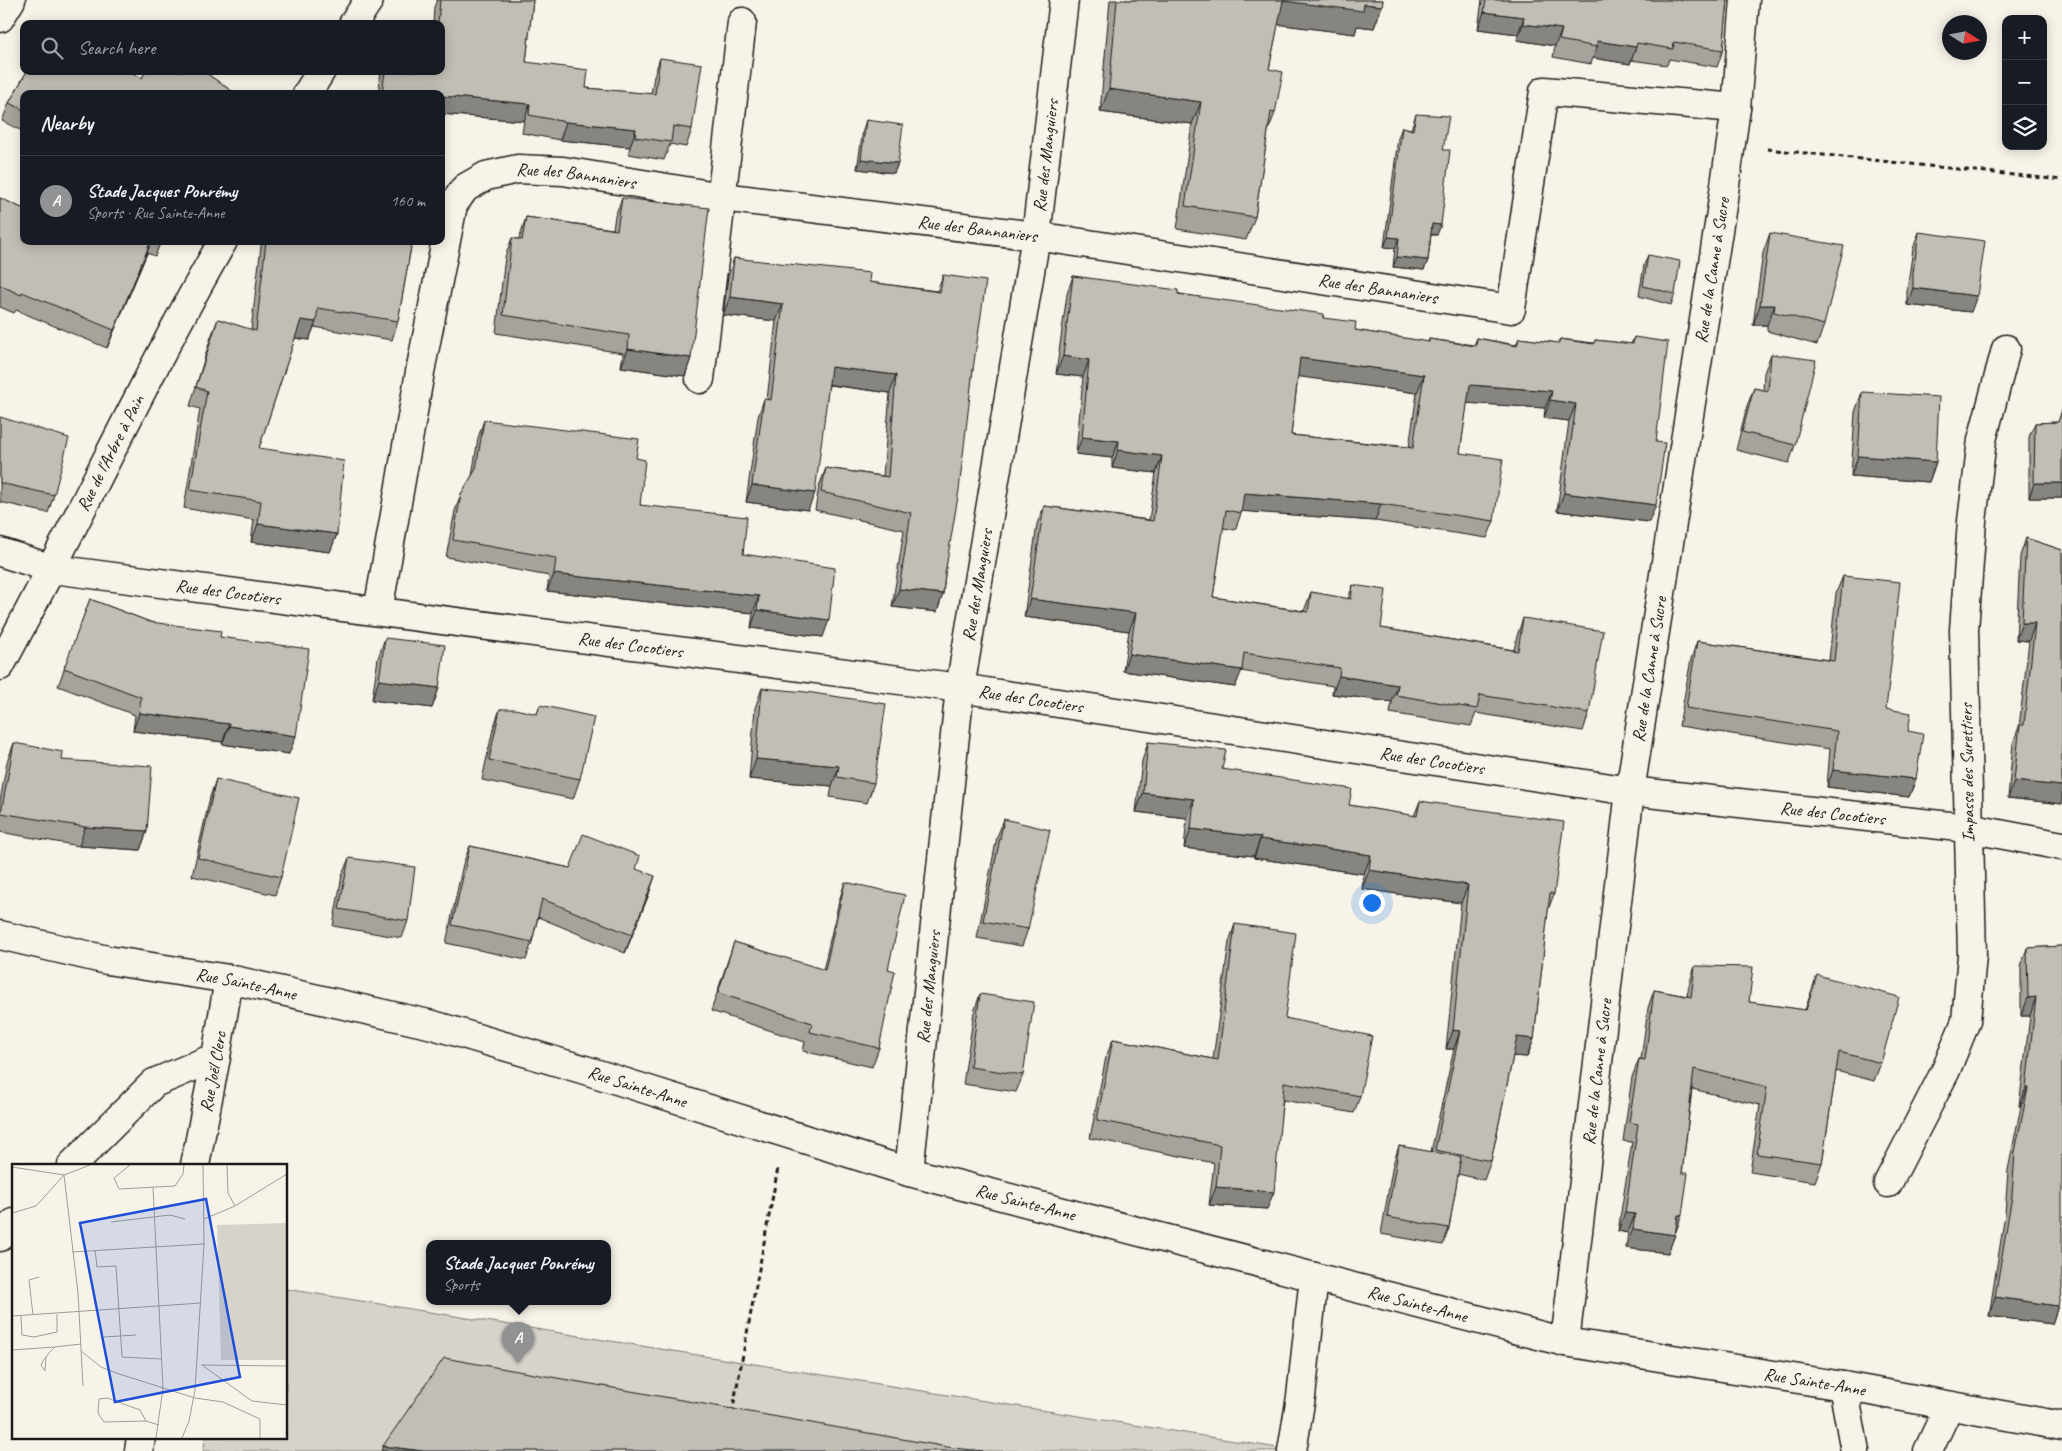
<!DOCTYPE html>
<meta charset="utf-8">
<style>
:root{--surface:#171b24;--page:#20242c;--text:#f1f3f6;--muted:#9ea1a6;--line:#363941;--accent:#919294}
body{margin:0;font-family:Caveat,sans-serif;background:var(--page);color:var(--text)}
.controls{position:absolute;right:15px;top:15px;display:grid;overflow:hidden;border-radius:10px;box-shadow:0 2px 12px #0003}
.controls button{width:45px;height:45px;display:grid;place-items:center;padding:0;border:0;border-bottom:1px solid var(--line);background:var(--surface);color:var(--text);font:25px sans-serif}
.compass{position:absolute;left:1942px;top:15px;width:45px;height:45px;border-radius:50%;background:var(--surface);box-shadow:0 2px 12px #0003;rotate:101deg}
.you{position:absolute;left:1371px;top:902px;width:18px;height:18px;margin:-12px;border:4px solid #fff;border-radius:50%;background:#1a73e8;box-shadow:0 0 0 8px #1a73e833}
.badge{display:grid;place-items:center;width:32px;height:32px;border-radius:50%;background:var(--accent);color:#fff;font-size:16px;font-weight:700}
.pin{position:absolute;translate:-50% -41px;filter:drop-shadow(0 1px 2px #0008)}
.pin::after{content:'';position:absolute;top:26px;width:18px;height:15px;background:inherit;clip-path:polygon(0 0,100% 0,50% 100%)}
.popup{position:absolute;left:426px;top:1240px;width:185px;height:65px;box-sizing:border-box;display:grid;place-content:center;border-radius:10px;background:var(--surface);filter:drop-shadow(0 1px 4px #0005);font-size:16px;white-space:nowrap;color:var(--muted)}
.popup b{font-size:19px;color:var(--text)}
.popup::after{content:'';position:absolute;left:50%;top:100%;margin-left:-10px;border:10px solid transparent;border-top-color:var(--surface)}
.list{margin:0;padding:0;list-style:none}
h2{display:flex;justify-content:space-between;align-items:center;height:65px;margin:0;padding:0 20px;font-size:21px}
h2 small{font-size:16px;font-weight:400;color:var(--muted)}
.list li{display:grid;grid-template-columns:32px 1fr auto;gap:15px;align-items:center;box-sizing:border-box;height:90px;padding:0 20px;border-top:1px solid var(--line)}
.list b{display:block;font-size:19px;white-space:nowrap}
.list p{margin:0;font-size:16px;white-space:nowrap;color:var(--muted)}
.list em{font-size:16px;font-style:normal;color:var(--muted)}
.icon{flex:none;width:28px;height:28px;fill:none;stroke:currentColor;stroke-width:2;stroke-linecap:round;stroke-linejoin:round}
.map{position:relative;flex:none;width:2062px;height:1451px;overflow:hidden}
.search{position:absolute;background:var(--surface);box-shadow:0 2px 12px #0003;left:20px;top:20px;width:425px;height:55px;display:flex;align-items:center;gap:12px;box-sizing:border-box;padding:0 18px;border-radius:10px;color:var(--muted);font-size:19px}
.panel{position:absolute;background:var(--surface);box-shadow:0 2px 12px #0003;left:20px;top:90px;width:425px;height:155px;border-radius:10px}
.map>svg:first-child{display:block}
.green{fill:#d7d3cb;stroke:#7a7874}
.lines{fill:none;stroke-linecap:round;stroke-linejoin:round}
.minor-casing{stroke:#1c1c1c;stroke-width:31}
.major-casing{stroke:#1c1c1c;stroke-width:31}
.path{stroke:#1c1c1c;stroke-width:3;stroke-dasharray:5 4;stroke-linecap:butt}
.minor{stroke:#f7f3e8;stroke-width:28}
.major{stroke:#f7f3e8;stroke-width:28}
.wall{fill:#a5a39c;stroke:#1c1c1c;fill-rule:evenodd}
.shaded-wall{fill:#86857f;stroke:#1c1c1c}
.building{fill:#c0beb5;stroke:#1c1c1c;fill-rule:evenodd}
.labels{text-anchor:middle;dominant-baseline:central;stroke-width:5;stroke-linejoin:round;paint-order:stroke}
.street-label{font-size:18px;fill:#1c1c1c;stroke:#f7f3e8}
.inset-road{fill:none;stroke:#9f9d96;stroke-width:1}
.view{fill:#1d4ed8;fill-opacity:0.15;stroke:#1d4ed8;stroke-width:2.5}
.inset-edge{fill:none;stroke:#1c1c1c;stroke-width:2.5}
</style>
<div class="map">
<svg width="2062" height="1451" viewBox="0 0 2062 1451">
<rect width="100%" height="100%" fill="#f7f3e8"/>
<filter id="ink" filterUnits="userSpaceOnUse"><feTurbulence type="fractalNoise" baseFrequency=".02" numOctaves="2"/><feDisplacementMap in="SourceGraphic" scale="10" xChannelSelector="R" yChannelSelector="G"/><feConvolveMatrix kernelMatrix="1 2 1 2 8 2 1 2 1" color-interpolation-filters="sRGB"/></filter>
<g filter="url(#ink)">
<!-- green -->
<path class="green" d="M286 1289 1297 1451H203L206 1437H286Z"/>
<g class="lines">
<defs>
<g id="minor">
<path d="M0 18 11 0"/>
<path d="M353 24 369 0"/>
<path d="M307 94 321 71"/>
<path d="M700 379 742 22"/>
<path id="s1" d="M0 552 53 569 960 688 1630 791 1968 828 2062 846"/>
<path id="s2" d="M378 611 420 372 453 205 465 188 486 176 518 169 563 171 722 197 1036 236 1511 309 1544 91 1736 108"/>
<path id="s3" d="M0 666C76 526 143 380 223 241"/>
<path d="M72 1165 154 1083 216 1057"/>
<path id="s4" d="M195 1165 216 1057 229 979"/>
<path id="s5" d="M909 1172 960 688 1036 236 1064 0"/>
<path d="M1888 1183 1946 1070 1966 1021 1972 955 1964 630 1972 521 1982 440 2006 349"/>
<path d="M0 1237 14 1223"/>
<path id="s6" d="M1565 1342 1630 791 1723 199 1736 108 1745 0"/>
<path d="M1843 1386 1855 1451"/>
<path d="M139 1451 141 1437"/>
<path d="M1292 1451 1301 1397 1314 1277"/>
<path d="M1928 1451 1949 1406"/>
</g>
<g id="major">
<path id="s7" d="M0 935 107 960 229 979 433 1025 585 1070 909 1172 1565 1342 1843 1386 2062 1426"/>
</g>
</defs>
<!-- minor casing -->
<use href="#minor" class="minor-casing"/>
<!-- major casing -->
<use href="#major" class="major-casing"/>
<!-- path -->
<path class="path" d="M1767 149 2062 180
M732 1413 778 1168"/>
<!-- minor -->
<use href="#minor" class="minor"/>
<!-- major -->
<use href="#major" class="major"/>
</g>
<!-- wall -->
<path class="wall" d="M437 0H533L526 62 586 88 651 94 654 76 660 58 692 129 686 147 670 144 664 160 629 154 630 147 560 140 522 133 524 121 441 114V94H378L381 71H441V24H433L434 7Z
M1110 0H1383L1382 6 1374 28 1357 26 1355 34 1278 24 1269 69 1275 113 1268 131 1255 217 1246 240 1177 229 1192 124 1100 112Z
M1482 0H1728L1723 50 1717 67 1669 59 1667 65 1631 60 1630 64 1593 58 1591 64 1553 57 1555 46 1517 40 1518 34 1478 29Z
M27 71H129L142 78 146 71H203L236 94H24V132L2 121 9 103Z
M1416 114 1443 150 1437 235H1431L1428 260 1424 270 1393 267 1395 248 1384 247 1398 138 1402 127 1411 129Z
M866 120 898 163 894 173 857 169 863 130Z
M0 198 98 243V241H161L155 256 147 253 107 348 16 310 14 313 0 307Z
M622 198 691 358 685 376 621 367 623 353 496 333 505 257 512 238 519 239 526 217 613 229 615 216Z
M1919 232 1971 312 1907 305V290L1913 249Z
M1770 233 1824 325 1817 345 1767 331V325H1753L1763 253Z
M262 241H412L398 321 392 340 314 327 309 340 295 338 259 448 337 534 330 552 251 542 254 520 184 508 200 409 190 406 211 337 218 319 251 330 261 246Z
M1648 255 1675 294 1671 305 1639 296 1644 265Z
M734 258 869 282 937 291 943 275 973 369 945 574 943 594 937 612 892 607 904 530 815 510 819 486 826 468 883 476 890 393 829 385 808 510 746 502 758 417 764 399 767 400 776 321 723 315 728 276Z
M1073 276 1323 318 1355 330 1428 342 1429 339 1474 345 1477 338 1516 345 1519 338 1558 343 1560 339 1594 343 1595 340 1631 344 1634 337 1656 442 1649 522 1557 511 1569 421 1544 418 1545 408 1467 403 1460 453 1494 521 1487 538 1375 521 1242 511 1235 530 1223 528 1213 597 1304 611 1311 592 1348 599 1353 585 1381 628 1514 650 1517 636 1523 618 1589 713 1583 731 1476 713 1471 726 1390 713 1392 702 1332 694 1333 686 1241 671 1235 687 1123 671 1129 631 1024 617 1037 524 1044 506 1149 520 1156 473 1112 468V458L1076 454 1083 377 1056 374 1067 294ZM1298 376 1417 393 1409 447 1291 435Z
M1771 354 1795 445 1789 463 1736 450 1747 406 1754 388 1763 390 1764 373Z
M1862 392 1936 462 1929 482 1851 476 1855 412Z
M2062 410V498H2029V437L2035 423 2058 422Z
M0 417 54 495 48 513 0 502Z
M484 420 636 458 640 505 743 554 823 637 751 628 753 613 547 591 549 576 446 557 455 511 461 494 472 476 478 438Z
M2026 538 2062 550V804L2008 798 2013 743 2019 727 2029 641 2016 640 2020 556Z
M1843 576 1886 709 1908 731 1916 779 1909 797 1827 787 1830 749 1679 726 1691 659 1697 641 1829 660 1836 593Z
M90 599 150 622 220 637 289 754 222 744 223 742 133 731 135 715 58 686Z
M385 638 439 688 432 708 372 700 378 658Z
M762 688 874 783 867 803 830 797 832 786 749 779 755 708Z
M540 705 580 779 573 799 482 780 493 729 500 709 537 714Z
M1148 742 1222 769 1349 805 1414 816 1420 801 1554 894 1548 910 1534 1039 1527 1057 1513 1056 1491 1161 1484 1180 1458 1174 1449 1228 1443 1245 1381 1234 1393 1164 1399 1146 1431 1152 1454 1049H1446L1461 903 1362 889 1364 874 1254 858V856L1184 848 1187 818 1136 812 1142 761Z
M14 743 62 760 147 831 140 850 79 846 0 832V801L7 762Z
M216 779 281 877 275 895 192 876 210 797Z
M1004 819 1028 929 1022 946 977 938 997 837Z
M470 846 570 868 636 869 649 894 625 953 538 917 532 942 526 960 446 943 463 864Z
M349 858 408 921 402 938 333 926 342 875Z
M845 882 888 969 879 1048 872 1067 803 1051 805 1042 711 1011 734 942 823 970 839 901Z
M1235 924 1285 1018 1360 1096 1354 1113 1283 1100 1267 1209 1209 1205 1214 1163 1090 1138 1106 1057 1113 1039 1213 1059 1229 942Z
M2062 946 2058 1306 2052 1324 1989 1316 2005 1214 2008 1170 2021 1106H2019L2030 1016H2021V966L2027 948Z
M1695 966 1749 1002 1805 1010 1817 975 1881 1063 1874 1081 1836 1071 1822 1163 1815 1182 1750 1172 1760 1105 1692 1089 1675 1234 1668 1253 1626 1248 1628 1233 1618 1231 1632 1142 1623 1141 1632 1077 1639 1059H1641L1648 1008 1654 990 1687 996 1689 985Z
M980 994 1023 1075 1016 1092 963 1084 974 1012Z"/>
<!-- shaded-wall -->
<path class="shaded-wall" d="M1283 1 1364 4 1382 6 1374 28 1357 26 1355 34 1275 24Z
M1484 12 1524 17 1518 34 1478 29Z
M1523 24 1562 29 1555 46 1517 40Z
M1597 41 1636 47 1630 64 1593 58 1597 47Z
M1109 89 1201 102 1192 124 1100 112Z
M441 96 530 104 524 121 441 114Z
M566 122 636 129 630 147 560 140Z
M861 159 898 163 894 173 857 169Z
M1432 224 1441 225 1437 235 1429 234Z
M1388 237 1399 238 1395 248 1384 247Z
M151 241 147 253 107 348 114 330Z
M1397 257 1428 260 1424 270 1393 267Z
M1913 288 1977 296 1971 312 1907 305Z
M730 297 783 304 776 321 723 315Z
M1760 305H1775L1767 325H1753Z
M301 320 316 322 309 340 294 338Z
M628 349 691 358 685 376 621 367Z
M1063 356 1089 360 1083 377 1056 374Z
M1300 358 1424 375 1417 393 1294 376Z
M831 367 896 375 890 393 825 384Z
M1470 385 1552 391 1545 408 1464 403Z
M1550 400 1576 404 1569 421 1544 418Z
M1082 437 1119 441 1112 458 1076 454Z
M1118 450 1162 456 1156 473 1112 468Z
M1858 456 1936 462 1929 482 1851 476Z
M2034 483H2062V498H2029Z
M752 485 815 493 808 510 746 502Z
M1244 493 1381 504 1375 521 1238 511Z
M1564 493 1656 505 1649 522 1557 511Z
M258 524 337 534 330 552 251 542Z
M554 574 759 596 753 613 547 591Z
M899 589 943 594 937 612 892 607Z
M1030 599 1136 613 1129 631 1024 617Z
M757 610 829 620 823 637 751 628Z
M2022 623H2035L2029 641 2016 640Z
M1129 654 1242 670 1235 687 1123 671Z
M1339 676 1398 685 1392 702 1332 694Z
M379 680 439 688 432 708 372 700Z
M139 713 229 724 223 742 133 731Z
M229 726 296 736 289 754 222 744Z
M756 759 839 766 832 786 749 779Z
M1833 770 1916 779 1909 797 1827 787Z
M2014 781 2062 786V804L2008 798Z
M1143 793 1194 799 1187 818 1136 812Z
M85 827 147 831 140 850 79 846Z
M1191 829 1261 837 1254 856 1184 848Z
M1260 839 1371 855 1364 874 1254 858Z
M1369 870 1468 885 1461 903 1362 889Z
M655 876 649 894 625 953 632 935Z
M2036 997 2030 1016H2021L2028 998Z
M1453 1030 1460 1031 1454 1049H1446Z
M1517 1037 1534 1039 1527 1057 1510 1056Z
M2026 1088H2028L2021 1106H2019Z
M1216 1187 1274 1192 1267 1209 1209 1205Z
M1625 1213 1635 1214 1628 1233 1618 1231Z
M1678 1215H1682L1675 1234 1671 1233Z
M1633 1229 1675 1235 1668 1253 1626 1248Z
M1995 1297 2058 1306 2052 1324 1989 1316Z
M383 1446 423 1451H381Z"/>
<!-- building -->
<path class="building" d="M440 0H533L526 62 588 70 586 88 655 94 660 58 702 64 692 129 673 126 671 142 635 137 636 129 566 122 529 115 530 104 441 96V94H382L385 71H441V24H438Z
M1117 0H1383L1382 6 1364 4 1363 11 1283 1 1269 69 1283 72 1275 113 1271 112 1255 217 1185 206 1201 102 1109 89Z
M1486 0H1728L1723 50 1674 42 1673 49 1637 43 1636 47 1597 41V47L1559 40 1562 29 1523 24 1524 17 1484 12Z
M27 71H129L142 78 146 71H203L236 94H24V110L9 103Z
M1416 114 1449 116 1443 150H1450L1441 225 1432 224 1428 260 1397 257 1399 238 1388 237 1402 127 1413 130Z
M866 120 903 125 898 163 861 159Z
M0 198 24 209V241H93L98 243 99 241H151L114 330 22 292 21 295 0 285Z
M622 198 709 208 691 358 628 349 629 335 503 315 512 238 522 240 526 217 617 230Z
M1919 232 1985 241 1977 296 1913 288V273Z
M1770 233 1844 246 1824 325 1774 312 1775 305H1760Z
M266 241H412L398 321 318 308 316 322 301 320 259 448 344 461 337 534 258 524 261 501 190 490 207 391 196 387 218 319 256 331Z
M1648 255 1680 261 1675 294 1643 286Z
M734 258 870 273 869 282 940 292 943 275 986 281 973 369 959 490 945 574 943 594 899 589 911 513 821 492 826 468 888 477 896 375 831 367 815 493 752 485 764 399 771 400 783 304 730 297Z
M1073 276 1178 290V294L1324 314 1323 318 1356 322 1355 330 1429 342V339L1476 346 1477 338 1517 346 1519 338 1559 343 1560 339 1594 344 1595 340 1633 344 1634 337 1668 342 1656 442 1665 443 1656 505 1564 493 1576 404 1550 400 1552 391 1470 385 1460 453 1503 459 1494 521 1381 504 1244 493 1241 513 1226 510 1213 597 1308 612 1311 592 1351 599 1353 585 1386 590 1381 628 1518 651 1523 618 1603 631 1589 713 1480 695 1477 709 1396 695 1398 685 1339 676 1340 668 1244 653 1242 670 1129 654 1136 613 1030 599 1044 506 1153 521 1162 456 1118 450 1119 441 1082 437 1089 360 1063 356ZM1300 358 1424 375 1413 448 1291 435Z
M1771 354 1816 360 1795 445 1742 432 1754 388 1768 391Z
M1862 392 1939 397 1936 462 1858 456Z
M2062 410V483H2034L2035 423 2058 422Z
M0 417 69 438 54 495 0 483Z
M484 420 639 439 636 458 645 460 640 505 747 517 743 554 835 568 829 620 757 610 759 596 554 574 556 558 453 540 461 494 476 469Z
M2026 538 2062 550V786L2014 781 2020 725H2024L2035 623H2022Z
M1843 576 1900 582 1886 709 1911 713 1908 731 1923 734 1916 779 1833 770 1837 731 1686 708 1697 641 1834 661Z
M90 599 150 622 221 631 220 637 309 649 296 736 229 726V724L139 713 141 697 64 668Z
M385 638 445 645 439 688 379 680Z
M762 688 806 692 886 704 874 783 837 777 839 766 756 759Z
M540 705 594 717 580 779 489 760 500 709H515L537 714Z
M1148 742 1226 750 1222 769 1352 789 1349 805 1417 816 1420 801 1564 822 1554 894 1550 893 1534 1039 1517 1037 1491 1161 1435 1150 1460 1031 1453 1030 1468 885 1369 870 1371 855 1260 839 1261 837 1191 829 1194 799 1143 793Z
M14 743 63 752 62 760 152 766 147 831 85 827 1 813Z
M216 779 299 798 281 877 198 858Z
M1004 819 1050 830 1028 929 983 921Z
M583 834 640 856 636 869 655 876 632 935 542 899 532 942 452 925 470 846 570 868Z
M349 858 415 867 408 921 339 909Z
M845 882 905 895 888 969 895 971 879 1048 810 1032 812 1023 718 993 734 942 825 970Z
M1235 924 1296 933 1285 1018 1372 1036 1360 1096 1284 1082 1274 1192 1216 1187 1220 1145 1097 1120 1113 1039 1218 1060Z
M2062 946V1289L2058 1306 1995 1297 2012 1196 2015 1152 2028 1088H2026L2036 997 2028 998 2027 948Z
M1695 966 1753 967 1749 1002 1806 1010 1817 975 1899 997 1881 1063 1839 1052 1822 1163 1757 1154 1767 1087 1694 1069 1682 1173H1688L1682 1215H1678L1675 1235 1633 1229 1635 1214 1625 1213 1638 1124 1629 1122 1639 1059 1645 1060 1654 990 1691 997Z
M980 994 1034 1002 1023 1075 970 1067Z
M1399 1146 1461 1157 1449 1228 1387 1217Z
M444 1358 953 1448 983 1451H423L383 1446Z"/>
</g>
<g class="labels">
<!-- street labels -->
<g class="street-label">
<text stroke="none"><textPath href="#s5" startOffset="1026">Rue des Manguiers</textPath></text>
<text stroke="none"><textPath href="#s2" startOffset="549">Rue des Bannaniers</textPath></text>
<text stroke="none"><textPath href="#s2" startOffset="954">Rue des Bannaniers</textPath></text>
<text stroke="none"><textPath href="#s6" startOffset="1082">Rue de la Canne à Sucre</textPath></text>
<text stroke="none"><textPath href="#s2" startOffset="1359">Rue des Bannaniers</textPath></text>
<text stroke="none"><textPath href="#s3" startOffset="240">Rue de l'Arbre à Pain</textPath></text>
<text stroke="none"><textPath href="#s5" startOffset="591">Rue des Manguiers</textPath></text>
<text stroke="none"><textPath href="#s1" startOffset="232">Rue des Cocotiers</textPath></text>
<text stroke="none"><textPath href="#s1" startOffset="638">Rue des Cocotiers</textPath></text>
<text stroke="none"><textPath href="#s6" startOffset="678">Rue de la Canne à Sucre</textPath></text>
<text stroke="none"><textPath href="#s1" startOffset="1042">Rue des Cocotiers</textPath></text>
<text stroke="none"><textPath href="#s1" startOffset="1448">Rue des Cocotiers</textPath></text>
<text transform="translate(1967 773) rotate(-91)">Impasse des Surettiers</text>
<text stroke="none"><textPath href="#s1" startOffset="1852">Rue des Cocotiers</textPath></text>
<text stroke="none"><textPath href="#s7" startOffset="251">Rue Sainte-Anne</textPath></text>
<text stroke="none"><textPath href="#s5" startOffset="186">Rue des Manguiers</textPath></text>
<text stroke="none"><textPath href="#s4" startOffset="95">Rue Joël Clerc</textPath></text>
<text stroke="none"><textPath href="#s6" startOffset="272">Rue de la Canne à Sucre</textPath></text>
<text stroke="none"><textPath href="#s7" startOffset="656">Rue Sainte-Anne</textPath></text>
<text stroke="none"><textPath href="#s7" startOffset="1061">Rue Sainte-Anne</textPath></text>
<text stroke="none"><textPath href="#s7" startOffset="1466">Rue Sainte-Anne</textPath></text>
<text stroke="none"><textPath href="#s7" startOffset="1871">Rue Sainte-Anne</textPath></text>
</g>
</g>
<!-- overview -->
<g transform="translate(12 1164)">
<rect width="275" height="275" fill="#f7f3e8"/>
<path d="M275 59V196H209L205 61Z" fill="#d7d3cb"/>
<path class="inset-road" d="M118 1 102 14 107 25 163 22 171 10 172 1M215 1 216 29 223 42M0 3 52 11 66 129 71 222M141 23 151 224 144 274M0 49 24 42 52 11 78 1M192 55 223 42 275 10M99 58 158 51 173 55M83 86 85 103 104 102 110 193 149 195M60 88 192 80M21 151 17 116 27 113M0 152 189 139M9 152 10 171 22 173 45 168V150M92 173 124 171M0 186 43 183M69 187 89 203 104 209 183 234 211 238 248 255V274M34 193 33 207 29 201 31 197 37 189 43 183 69 180M189 201 275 202M190 201 240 237 275 241M134 257 128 246 95 234 87 235 86 249 92 258 134 257 147 261M170 274 177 257 183 226 192 80 191 1"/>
<path class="view" d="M194 35 228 213 103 238 68 59Z"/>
<rect width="275" height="275" class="inset-edge"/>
</g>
</svg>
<div class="controls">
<button>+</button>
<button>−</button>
<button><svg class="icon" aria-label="layers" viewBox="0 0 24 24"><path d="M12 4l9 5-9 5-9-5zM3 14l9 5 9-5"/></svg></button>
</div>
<svg class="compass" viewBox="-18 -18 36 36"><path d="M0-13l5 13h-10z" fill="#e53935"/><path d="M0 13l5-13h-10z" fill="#9ea1a6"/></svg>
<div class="you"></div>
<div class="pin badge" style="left:518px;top:1363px">A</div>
<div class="popup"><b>Stade Jacques Ponrémy</b>Sports</div>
<div class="search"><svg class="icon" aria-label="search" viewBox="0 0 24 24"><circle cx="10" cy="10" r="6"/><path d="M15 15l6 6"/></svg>Search here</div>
<section class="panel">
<h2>Nearby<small></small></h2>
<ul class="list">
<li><span class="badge">A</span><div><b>Stade Jacques Ponrémy</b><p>Sports · Rue Sainte-Anne</p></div><em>160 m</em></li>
</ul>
</section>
</div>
